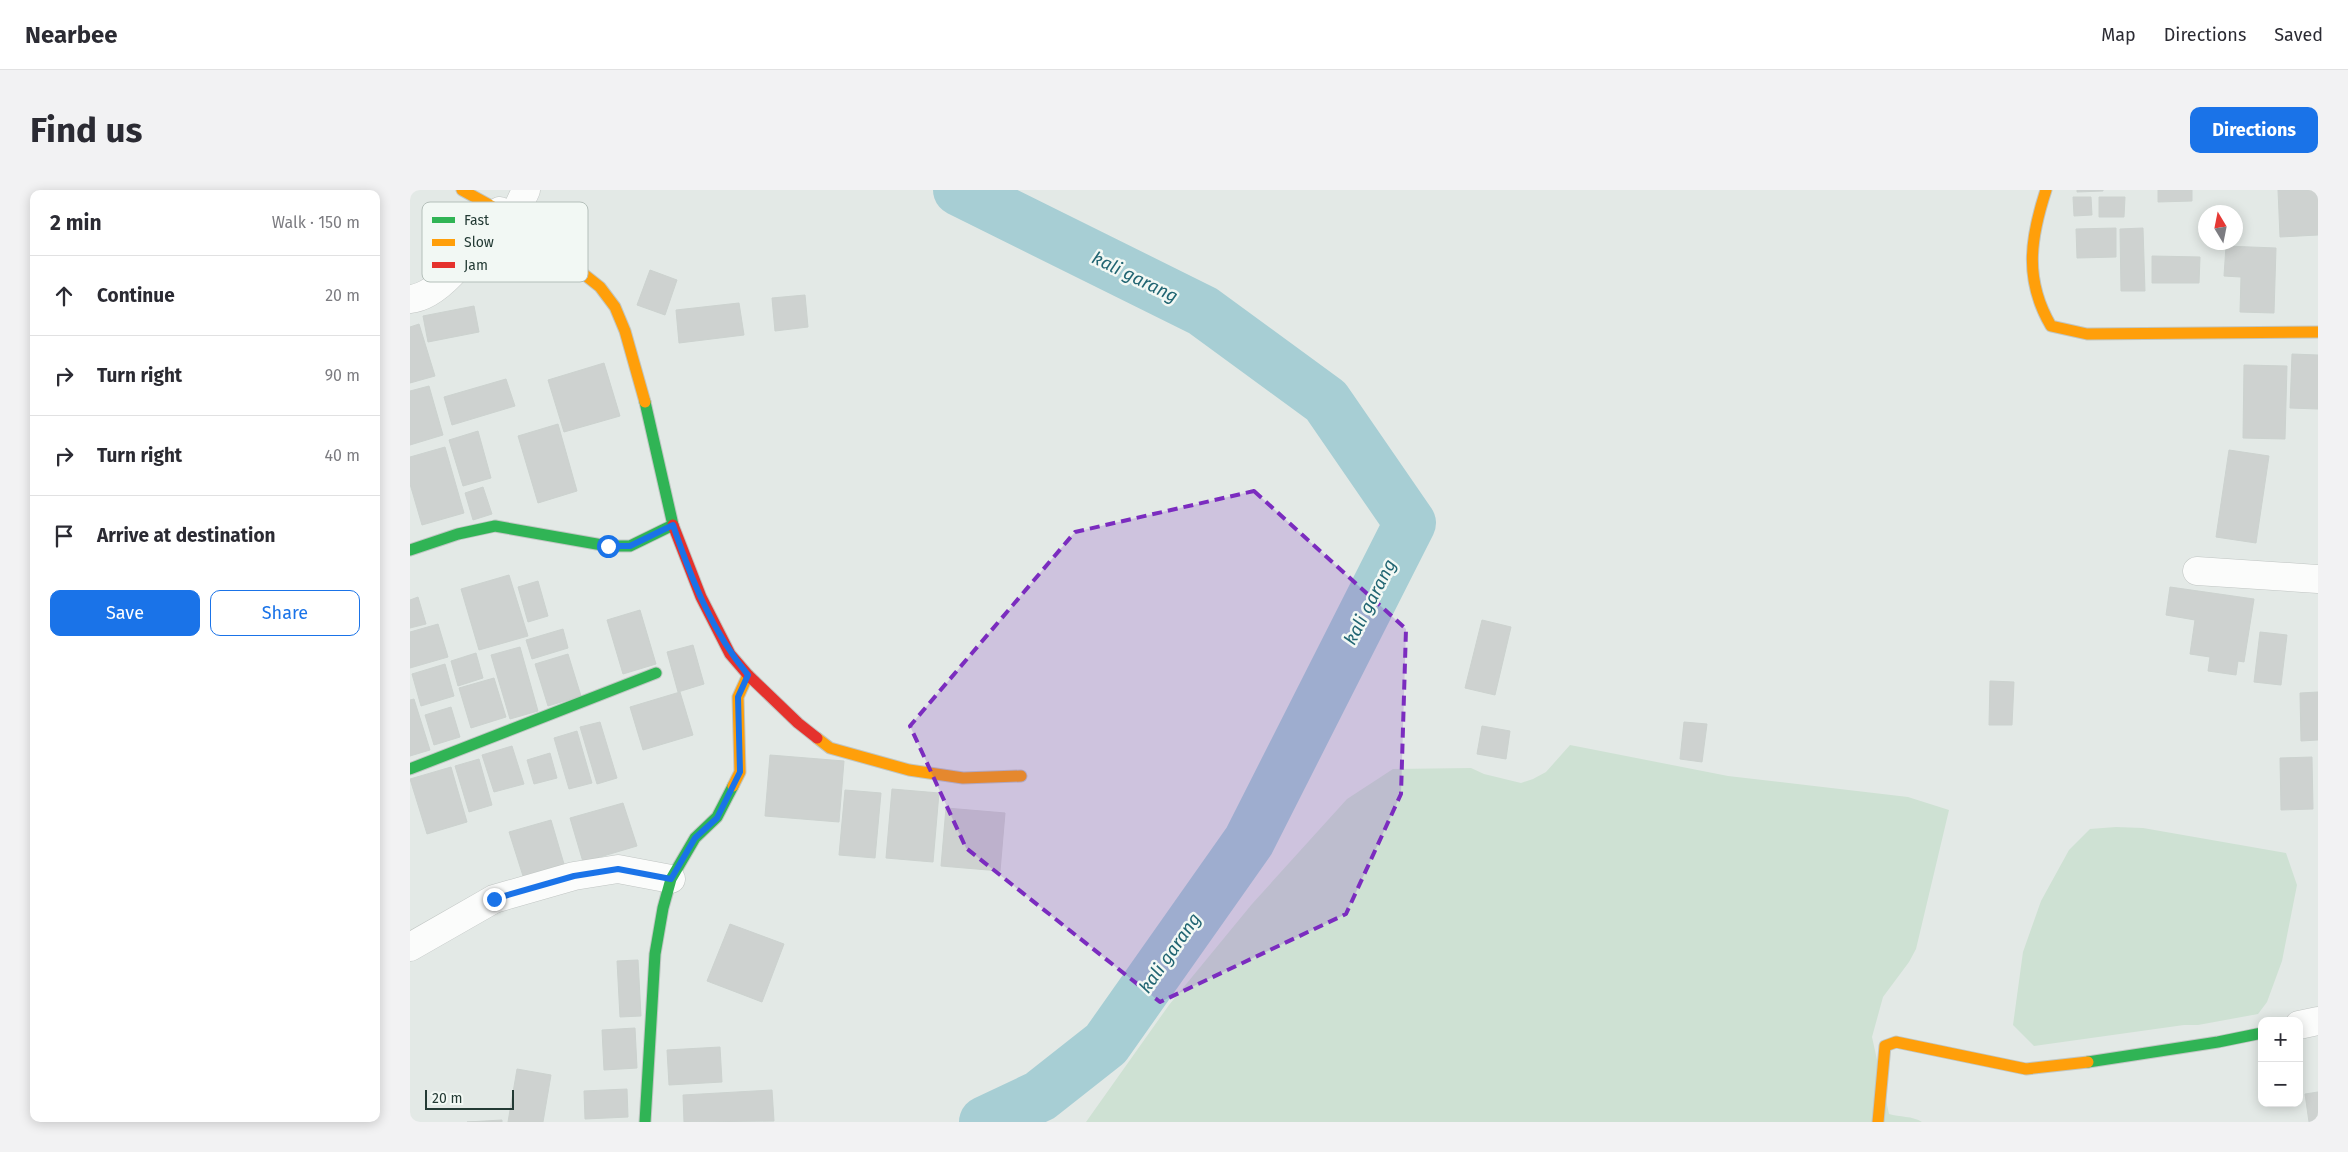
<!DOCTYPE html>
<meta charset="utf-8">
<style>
:root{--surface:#fff;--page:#f2f2f3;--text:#2b2b33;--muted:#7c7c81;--line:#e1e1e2;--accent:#1a73e8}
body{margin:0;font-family:"Fira Sans",sans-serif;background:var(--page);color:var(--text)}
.controls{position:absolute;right:15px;bottom:15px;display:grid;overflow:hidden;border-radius:10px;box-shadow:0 2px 12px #0003}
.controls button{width:45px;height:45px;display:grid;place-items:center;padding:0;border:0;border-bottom:1px solid var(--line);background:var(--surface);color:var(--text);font:25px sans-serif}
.compass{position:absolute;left:1788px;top:15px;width:45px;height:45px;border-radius:50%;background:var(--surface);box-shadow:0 2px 12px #0003;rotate:350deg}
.scale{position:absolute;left:15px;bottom:12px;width:89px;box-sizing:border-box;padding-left:5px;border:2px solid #233a34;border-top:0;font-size:14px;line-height:18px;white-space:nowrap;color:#233a34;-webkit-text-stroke:4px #f2f8f4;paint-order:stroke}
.stop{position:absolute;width:15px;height:15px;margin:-11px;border:4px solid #1a73e8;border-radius:50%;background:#fff}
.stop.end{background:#1a73e8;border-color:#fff;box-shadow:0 1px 5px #0008}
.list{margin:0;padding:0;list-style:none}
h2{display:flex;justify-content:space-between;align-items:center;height:65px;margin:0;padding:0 20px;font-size:21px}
h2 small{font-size:16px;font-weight:400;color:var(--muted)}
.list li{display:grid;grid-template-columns:32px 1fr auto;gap:15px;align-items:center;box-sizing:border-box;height:80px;padding:0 20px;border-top:1px solid var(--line)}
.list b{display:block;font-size:19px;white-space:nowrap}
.list em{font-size:16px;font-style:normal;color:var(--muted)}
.actions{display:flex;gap:10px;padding:15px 20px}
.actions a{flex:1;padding:11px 0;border:1px solid var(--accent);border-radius:10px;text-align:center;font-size:18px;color:var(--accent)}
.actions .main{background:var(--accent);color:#fff}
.icon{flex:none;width:28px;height:28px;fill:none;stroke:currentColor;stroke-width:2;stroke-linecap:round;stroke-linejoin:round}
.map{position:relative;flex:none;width:1908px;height:932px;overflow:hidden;border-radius:10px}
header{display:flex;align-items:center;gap:30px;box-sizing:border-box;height:70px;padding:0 25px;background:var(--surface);border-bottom:1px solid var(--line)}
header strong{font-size:24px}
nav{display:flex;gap:28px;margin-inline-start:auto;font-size:18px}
.intro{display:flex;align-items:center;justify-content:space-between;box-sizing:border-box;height:120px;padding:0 30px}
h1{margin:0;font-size:35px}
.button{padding:12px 22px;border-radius:10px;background:var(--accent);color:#fff;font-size:18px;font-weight:700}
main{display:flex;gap:30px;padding:0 30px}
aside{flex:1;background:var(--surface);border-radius:10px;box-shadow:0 2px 12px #0003}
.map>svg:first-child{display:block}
.green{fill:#cee1d3}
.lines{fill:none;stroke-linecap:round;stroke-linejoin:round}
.river{stroke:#a7ced4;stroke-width:52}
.building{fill:#ced2d0;stroke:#ccd2cf}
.street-casing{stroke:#c0c5c3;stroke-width:29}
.fast-casing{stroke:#c0c6c3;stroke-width:13}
.slow-casing{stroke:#c0c6c3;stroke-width:13}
.jam-casing{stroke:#c0c6c3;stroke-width:13}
.street{stroke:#fbfcfb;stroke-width:28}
.fast{stroke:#30b455;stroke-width:11}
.slow{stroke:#ff9f0a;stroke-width:11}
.jam{stroke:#e5322d;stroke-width:11}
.route{stroke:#1a73e8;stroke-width:6}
.marked{fill:#7b2cbf;fill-opacity:0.2;stroke:#7b2cbf;stroke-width:4;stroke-dasharray:10 6;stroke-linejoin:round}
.labels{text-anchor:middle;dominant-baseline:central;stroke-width:5;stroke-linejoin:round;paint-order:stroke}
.water-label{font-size:18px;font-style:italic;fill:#216572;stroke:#f2f8f4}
.key{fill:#f2f8f4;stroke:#b4bfba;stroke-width:1}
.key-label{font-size:14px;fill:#233a34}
</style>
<header>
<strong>Nearbee</strong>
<nav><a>Map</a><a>Directions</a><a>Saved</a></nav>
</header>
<div class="intro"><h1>Find us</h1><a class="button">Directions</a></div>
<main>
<aside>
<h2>2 min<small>Walk · 150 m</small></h2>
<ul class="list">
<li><svg class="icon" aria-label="ahead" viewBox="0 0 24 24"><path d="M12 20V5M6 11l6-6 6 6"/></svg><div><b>Continue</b></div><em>20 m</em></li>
<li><svg class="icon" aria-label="right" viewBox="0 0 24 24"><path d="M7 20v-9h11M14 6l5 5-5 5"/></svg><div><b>Turn right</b></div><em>90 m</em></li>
<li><svg class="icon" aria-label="right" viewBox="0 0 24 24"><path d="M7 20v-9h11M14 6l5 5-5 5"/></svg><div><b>Turn right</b></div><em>40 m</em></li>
<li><svg class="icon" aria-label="arrive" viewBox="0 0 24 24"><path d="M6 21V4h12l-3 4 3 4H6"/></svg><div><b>Arrive at destination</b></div></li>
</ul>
<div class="actions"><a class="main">Save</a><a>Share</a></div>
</aside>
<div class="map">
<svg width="1908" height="932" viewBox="0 0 1908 932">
<rect width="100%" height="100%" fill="#e3e9e6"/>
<!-- green -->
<path class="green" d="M1160 555 1318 586 1498 607 1539 620 1506 759 1499 772 1473 807 1462 847 1479 924C1489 927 1503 926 1512 932H676L759 815 842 714 937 609 983 579 1061 578 1074 584 1111 593 1123 589 1136 582Z
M1706 637 1733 638 1876 663 1887 695 1872 771 1857 812 1848 824 1788 835H1774L1624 856 1603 835 1613 762 1631 711 1659 660 1680 639Z"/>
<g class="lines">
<!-- river -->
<path class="river" d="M549 0 793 121 916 211 1000 333 839 651 696 854 630 906 575 932"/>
</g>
<!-- building -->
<path class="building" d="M1667 0H1693V1L1667 2Z
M1748 0H1782V11L1748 12Z
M1868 0H1908V45L1870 47Z
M1663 7H1681L1682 25 1664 26Z
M1689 7H1715L1714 27H1689Z
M1706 38V67L1667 68 1666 39Z
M1733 38 1735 101H1711L1710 39Z
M1816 56 1866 58 1864 123 1830 122 1831 87 1814 86Z
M1742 66 1790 67 1789 93H1742Z
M240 80 267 90 255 125 227 115Z
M395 105 398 137 365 141 362 108Z
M329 113 334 145 269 153 266 120Z
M64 116 69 142 18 152 13 126Z
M9 134 25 186 0 193V137Z
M1882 164 1908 165V219L1880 218Z
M194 173 210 226 154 242 138 190Z
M1834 175 1877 176 1875 249 1833 248Z
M96 189 105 216 42 235 34 207Z
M19 196 33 245 0 255V201Z
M148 234 167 301 128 313 108 246Z
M68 241 81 288 53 296 39 250Z
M35 257 54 323 12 335 0 294V267Z
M1819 260 1859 266 1846 353 1806 347Z
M73 297 82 324 63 330 55 303Z
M99 385 118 446 69 460 51 399Z
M128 391 138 426 118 432 108 397Z
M1760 397 1844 409 1834 472 1828 471 1826 485 1798 481 1800 467 1780 464 1785 430 1756 425Z
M8 407 16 434 0 438V410Z
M230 420 246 474 213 484 197 430Z
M1072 430 1101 437 1085 505 1055 498Z
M28 434 38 467 0 478V442Z
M153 439 158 458 122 469 116 450Z
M1850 442 1877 445 1871 495 1844 492Z
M283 455 294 494 268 502 257 462Z
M110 457 128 521 100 529 81 465Z
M66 463 73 488 48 496 41 471Z
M158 464 171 506 138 516 125 474Z
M35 474 44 506 11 516 2 484Z
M84 488 96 527 61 538 49 498Z
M1580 491 1604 492 1602 535H1579Z
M270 502 283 545 233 560 220 517Z
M1908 502V550L1891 551 1890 503Z
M4 509 20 560 0 566V510Z
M41 517 50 547 24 555 15 525Z
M190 532 207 588 187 594 170 537Z
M1274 532 1297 534 1292 572 1270 569Z
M1072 536 1100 541 1096 569 1067 564Z
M167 541 182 593 159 599 144 548Z
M102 556 114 594 84 602 72 565Z
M140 563 147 588 124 594 117 570Z
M360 565 434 571 429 632 355 626Z
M1902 567 1903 619 1871 620 1870 568Z
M69 569 82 615 59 622 45 576Z
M41 577 57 632 17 644 0 589Z
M482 599 529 603 523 672 476 668Z
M435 600 471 603 465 668 429 665Z
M213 613 227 656 173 672 160 628Z
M536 618 595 623 590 681 531 676Z
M141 630 154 674 113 686 99 642Z
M320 734 374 754 352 812 297 791Z
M228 770 231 826 210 827 207 771Z
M225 838 227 878 194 880 192 840Z
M310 857 312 892 259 895 257 860Z
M107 879 141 885 133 932H98Z
M217 899 218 927 175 929 174 901Z
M362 900 364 931 274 932 273 905Z
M1908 902V932H1899L1895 904Z
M92 930V932H57Z"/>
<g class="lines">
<defs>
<path id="street" d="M103 28 116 0
M0 109C35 106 69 48 90 21
M1787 381 1908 389
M0 757 84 709 164 686 208 679 261 689
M1889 835 1908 831"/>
<path id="fast" d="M0 360 48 344 85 336 198 356H220L263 335 235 212
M0 579 246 483
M1678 872 1808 852 1852 843
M235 932 245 764 253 718 261 689 285 648 307 627 323 596"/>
<path id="slow" d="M52 0 103 28 190 97 205 117 215 141 235 212
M1636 0C1620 49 1614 90 1641 136L1677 144 1908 142
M407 548 420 558 499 580 553 588 611 586
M323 596 330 582 328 507 338 485
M1468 932 1475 856 1486 852 1616 879 1678 872"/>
<path id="jam" d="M263 335 291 407 320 464 338 485 388 533 407 548"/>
</defs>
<!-- street casing -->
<use href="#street" class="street-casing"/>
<!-- fast casing -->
<use href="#fast" class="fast-casing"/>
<!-- slow casing -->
<use href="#slow" class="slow-casing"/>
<!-- jam casing -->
<use href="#jam" class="jam-casing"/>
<!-- street -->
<use href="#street" class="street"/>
<!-- fast -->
<use href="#fast" class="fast"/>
<!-- slow -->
<use href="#slow" class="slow"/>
<!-- jam -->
<use href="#jam" class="jam"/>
</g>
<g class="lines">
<!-- route -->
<path class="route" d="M84 709 164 686 208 679 261 689 285 648 307 628 330 582 328 507 338 485C302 442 281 388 263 335L220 356H198"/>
</g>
<!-- marked area -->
<path class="marked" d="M844 301 996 439 991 604 936 724 750 812 556 658 500 536 665 342Z"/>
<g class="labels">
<!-- water labels -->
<g class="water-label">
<text transform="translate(725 87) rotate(26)">kali garang</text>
<text transform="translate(960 412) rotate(-63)">kali garang</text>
<text transform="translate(760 763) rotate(-55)">kali garang</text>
</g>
</g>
<!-- legend -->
<rect x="12" y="12" width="166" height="80" rx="8" class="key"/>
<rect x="22" y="27" width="23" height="6" fill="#30b455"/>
<rect x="22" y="49" width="23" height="7" fill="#ff9f0a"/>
<rect x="22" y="72" width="23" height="6" fill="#e5322d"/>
<g class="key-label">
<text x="54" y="35">Fast</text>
<text x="54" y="57">Slow</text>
<text x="54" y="80">Jam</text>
</g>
</svg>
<div class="controls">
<button>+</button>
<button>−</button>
</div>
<svg class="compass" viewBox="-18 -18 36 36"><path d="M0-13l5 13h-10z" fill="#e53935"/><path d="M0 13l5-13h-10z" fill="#7c7c81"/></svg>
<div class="scale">20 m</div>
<div class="stop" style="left:198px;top:356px"></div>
<div class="stop end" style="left:84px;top:709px"></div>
</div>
</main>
